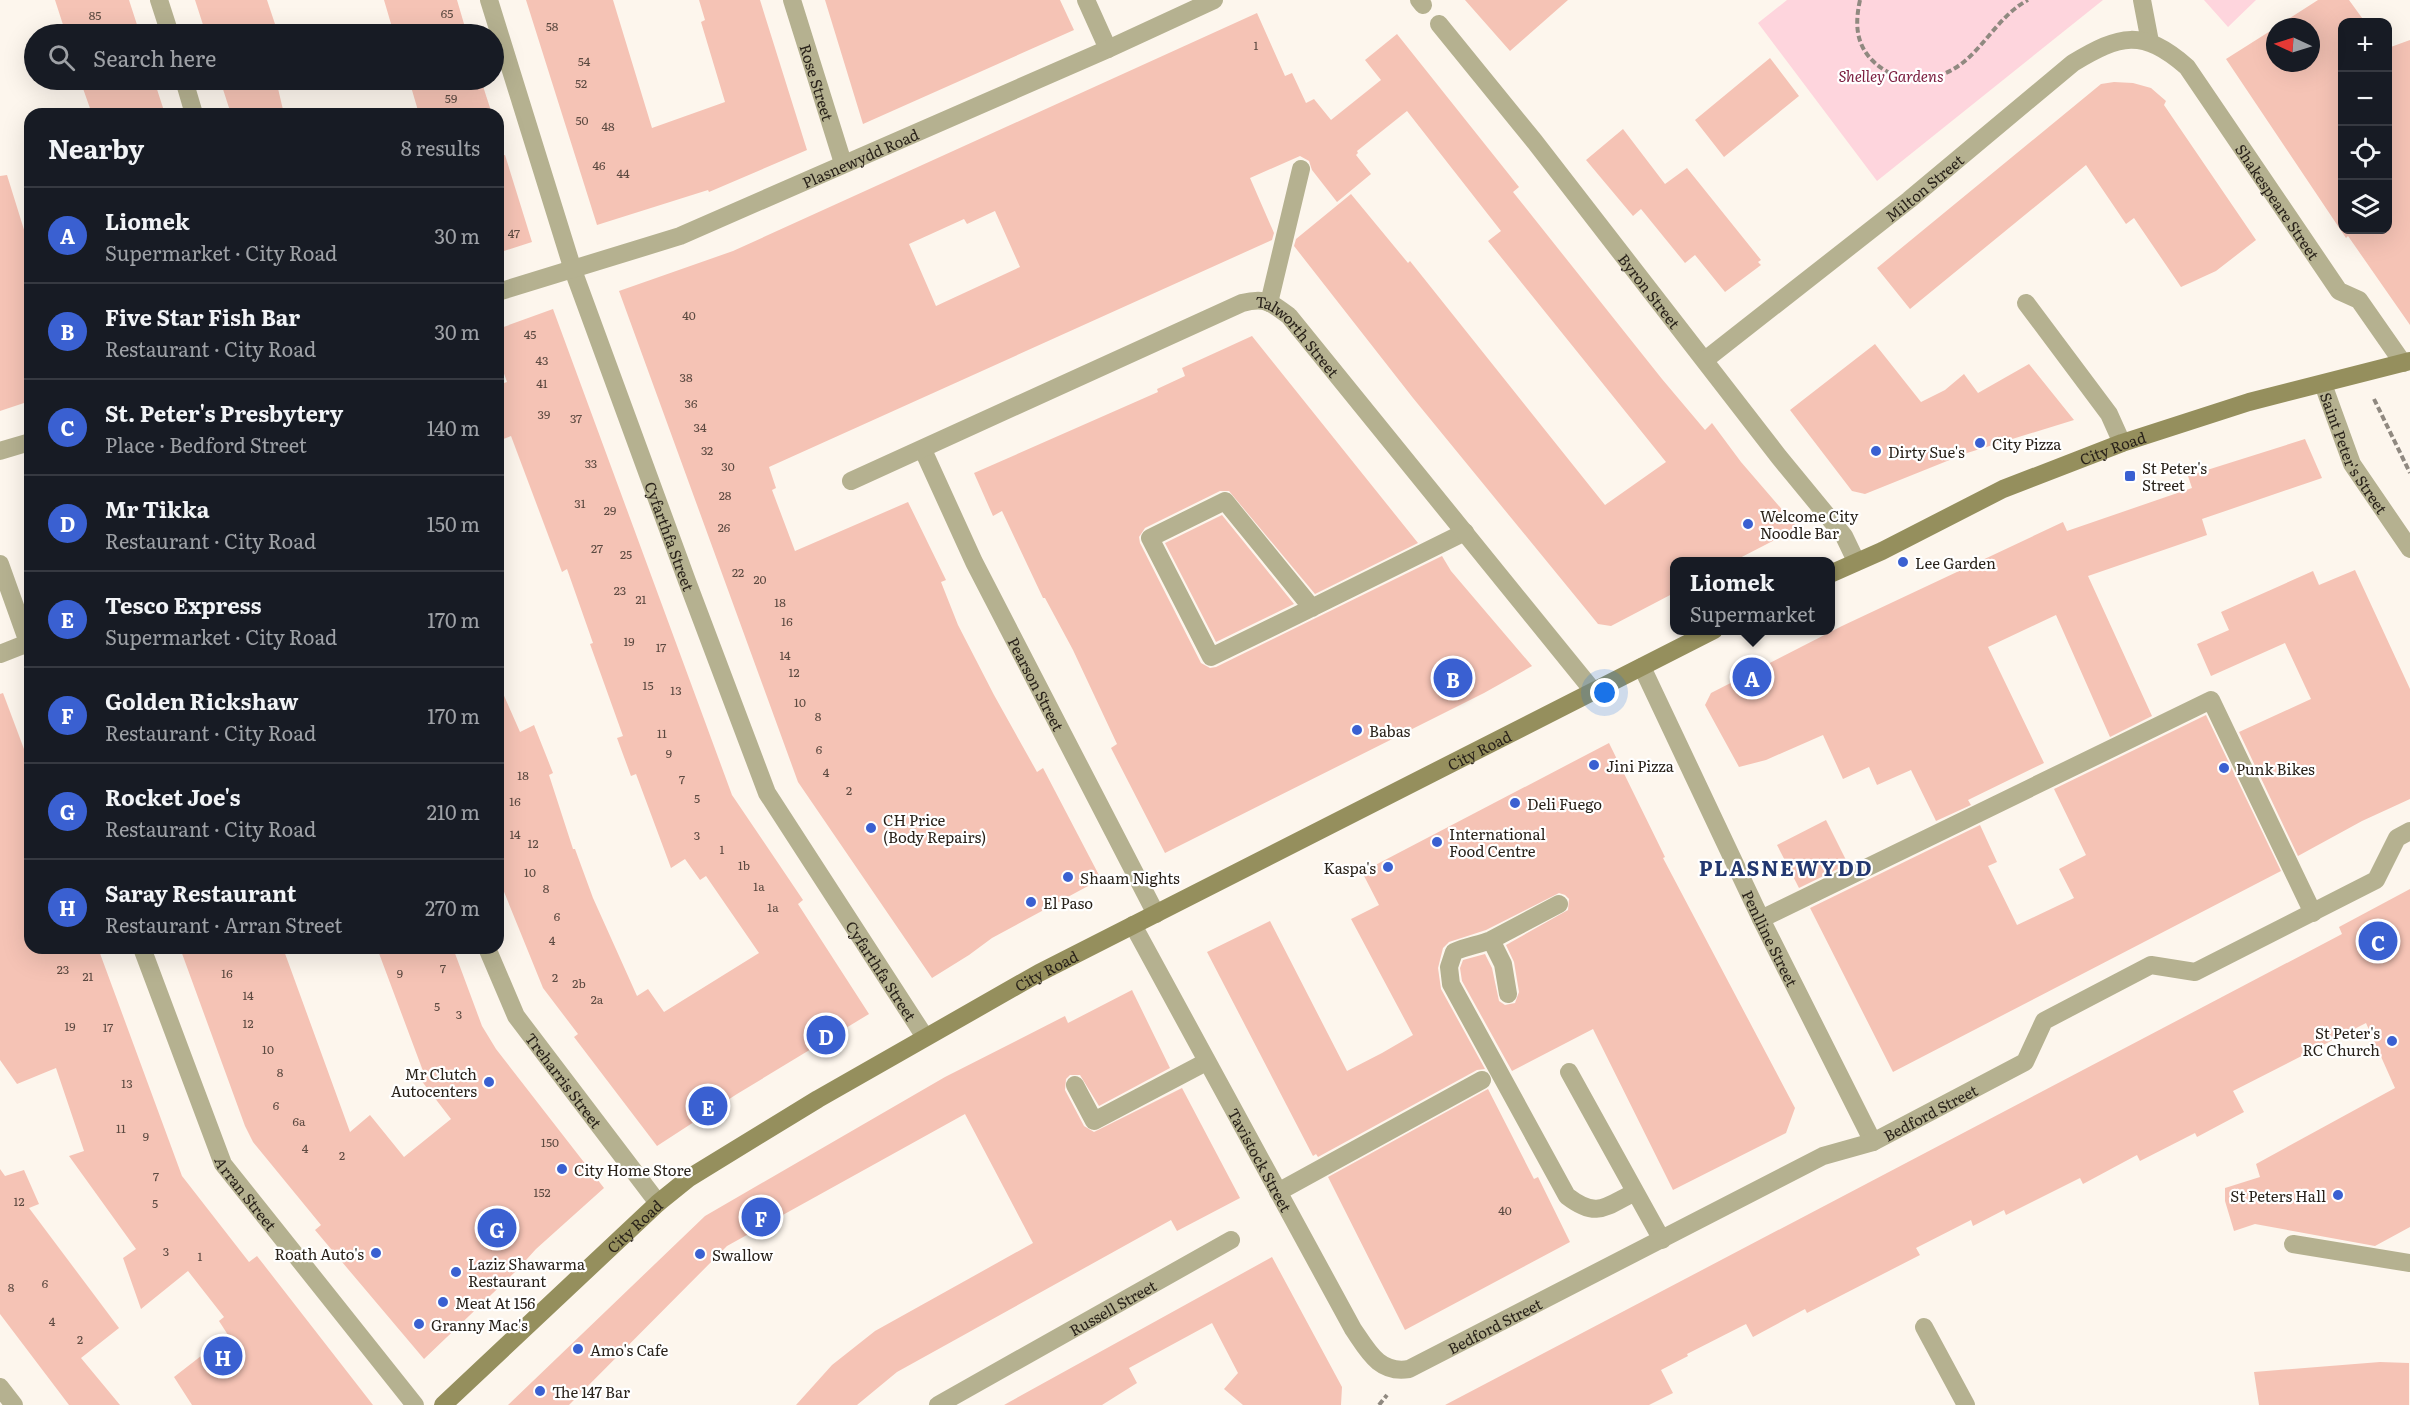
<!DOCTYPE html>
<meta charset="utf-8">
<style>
:root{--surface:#171b24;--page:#242831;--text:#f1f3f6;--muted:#9ea1a6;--line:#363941;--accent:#3a60d1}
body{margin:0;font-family:Literata,serif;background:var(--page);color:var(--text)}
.controls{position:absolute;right:18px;top:18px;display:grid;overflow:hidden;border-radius:12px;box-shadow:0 6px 24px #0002}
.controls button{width:54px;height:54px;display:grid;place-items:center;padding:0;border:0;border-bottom:2px solid var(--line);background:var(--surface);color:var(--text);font:30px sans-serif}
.compass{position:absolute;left:2266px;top:18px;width:54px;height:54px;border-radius:50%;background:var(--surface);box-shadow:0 6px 24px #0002;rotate:274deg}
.you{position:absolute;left:1605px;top:693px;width:21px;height:21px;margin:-15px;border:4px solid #fff;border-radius:50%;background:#1a73e8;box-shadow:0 0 0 9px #1a73e833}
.badge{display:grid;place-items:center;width:39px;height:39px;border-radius:50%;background:var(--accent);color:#fff;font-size:20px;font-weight:700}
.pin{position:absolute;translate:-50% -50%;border:3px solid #fff;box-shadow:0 2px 6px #0006}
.popup{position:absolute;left:1670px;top:557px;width:165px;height:78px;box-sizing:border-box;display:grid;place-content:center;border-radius:12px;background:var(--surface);filter:drop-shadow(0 2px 4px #0005);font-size:20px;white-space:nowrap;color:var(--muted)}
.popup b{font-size:22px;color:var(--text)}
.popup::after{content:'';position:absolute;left:50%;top:100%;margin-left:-12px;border:12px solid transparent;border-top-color:var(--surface)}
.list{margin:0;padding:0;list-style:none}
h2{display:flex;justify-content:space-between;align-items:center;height:78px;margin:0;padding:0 24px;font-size:26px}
h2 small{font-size:20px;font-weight:400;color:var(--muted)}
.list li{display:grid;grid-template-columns:39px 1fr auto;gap:18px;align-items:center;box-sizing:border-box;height:96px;padding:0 24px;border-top:2px solid var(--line)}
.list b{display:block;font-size:22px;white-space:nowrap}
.list p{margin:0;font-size:20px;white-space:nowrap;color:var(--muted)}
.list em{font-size:20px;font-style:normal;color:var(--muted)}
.icon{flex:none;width:33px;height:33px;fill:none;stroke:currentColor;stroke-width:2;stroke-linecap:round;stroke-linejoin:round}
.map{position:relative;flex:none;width:2410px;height:1405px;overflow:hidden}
.search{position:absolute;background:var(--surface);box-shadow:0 6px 24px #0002;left:24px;top:24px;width:480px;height:66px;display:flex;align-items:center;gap:15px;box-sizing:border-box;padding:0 21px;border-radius:33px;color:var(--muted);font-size:22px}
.panel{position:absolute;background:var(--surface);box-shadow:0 6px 24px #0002;left:24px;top:108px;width:480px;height:846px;border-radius:18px}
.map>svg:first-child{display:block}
.green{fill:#fed5dd}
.building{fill:#f5c3b5;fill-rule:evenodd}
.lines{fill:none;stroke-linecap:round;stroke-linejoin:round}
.path{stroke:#908980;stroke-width:4;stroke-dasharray:6 3;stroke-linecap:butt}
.service{stroke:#b5b190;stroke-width:18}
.pedestrian{stroke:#b5b190;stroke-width:18}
.minor{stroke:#b5b190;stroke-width:18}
.secondary{stroke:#958f5d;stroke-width:18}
.poi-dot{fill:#3a60d1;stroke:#fff;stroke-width:2}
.labels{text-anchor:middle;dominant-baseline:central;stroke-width:4.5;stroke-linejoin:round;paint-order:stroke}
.number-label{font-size:12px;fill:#5c4a41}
.park-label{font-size:15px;font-style:italic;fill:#7a1b3d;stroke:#fff}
.street-label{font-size:15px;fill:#29221a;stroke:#fff}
.poi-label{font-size:15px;fill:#29221a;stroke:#fff;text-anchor:start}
.district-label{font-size:21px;font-weight:bold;letter-spacing:1.5px;fill:#233870;stroke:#fff}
</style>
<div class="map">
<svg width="2410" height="1405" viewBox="0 0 2410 1405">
<rect width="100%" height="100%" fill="#fdf6ed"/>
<!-- green -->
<path class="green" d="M1787 0H2103L1877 181 1758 23Z
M2204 0H2256L2228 27Z"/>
<!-- building -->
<path class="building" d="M55 0H129L140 34H66Z
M195 0H267L276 27 265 30 266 34H206Z
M384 0H457L467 34H394Z
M526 0H613L652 128 725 102 701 22 705 20 699 0H760L807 150 709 192 708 190 597 225Z
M825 0H1060L1074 30 863 124Z
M1465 0H1568L1510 51Z
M2318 0H2349L2365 22H2343V230H2388V48L2410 40V325L2348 236 2346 238 2226 59 2275 28V63H2311V27H2276Z
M1257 13 1285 76 1292 73 1306 103 1314 99 1331 120 1381 80 1365 60 1397 34 1519 187 1513 192 1662 379 1705 430 1712 423 1741 462 1798 528 1734 561H1674V593L1611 626 1598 624 1413 398 1294 246 1296 239 1351 194 1408 263 1410 261 1605 505 1666 462 1488 241 1501 231 1407 111 1357 151 1358 153 1356 155 1371 174 1337 202 1312 170 1309 161 1300 156 1250 178 1274 233 1272 240 769 467 776 488 772 490 795 551 908 502 946 580 941 582 958 625 994 695 1037 772 1043 768 1101 879 992 938 969 955 932 978 798 782 619 291 733 251ZM995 211 1020 267 936 306 909 244 964 219 967 224Z
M1770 58 1799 96 1724 157 1695 120Z
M80 80H154L165 114H92Z
M220 80H276L284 114H231Z
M409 80H481L492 114H419Z
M2114 82 2133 83 2151 88 2166 101 2164 105 2256 240 2216 271 2181 287 2134 218 2126 224 2086 165 1910 309 1877 268 2101 84Z
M1623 129 1665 184 1687 168 1761 260 1758 262 1761 265 1725 292 1695 255 1685 263 1641 209 1633 216 1586 160Z
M505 155 532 242 498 253V156Z
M7 175 30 249V401L0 411V176Z
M553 309 732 795 803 900 798 904 869 1014 737 1094 657 1146 574 1037 578 1034 543 988 498 877V682L520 732 534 725 553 773 549 775 573 849H575L593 898 637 996 648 989 664 1012 759 953 706 876 700 880 685 859 671 868 636 774 631 776 617 738 623 736 590 644 593 643 567 569 562 572 511 436 498 441V385L507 382 498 357V329Z
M1252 336 1418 543 1315 594 1229 491H1220L1145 528 1139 537 1140 543 1201 663 1210 668 1216 667 1442 556 1451 571 1532 666 1484 693 1165 853 1111 748 1117 744 1073 650 1045 598H1043L1002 511 993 516 974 473 1158 392 1157 389 1185 376 1182 368Z
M1875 344 1921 402 1945 390 1964 374 1978 393 2029 364 2074 420 1967 453 1865 494 1852 491 1790 410Z
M2305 439 2322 478 2202 519 2207 535 2088 576 2152 716 2110 737 2056 615 1988 647 2044 763 1968 800 1971 805 1936 821 1911 770 1877 785 1869 767 1843 779 1823 735 1766 760 1739 767 1705 705 1711 693 1842 626 2063 522 2067 531 2192 488 2188 476Z
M1222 515 1294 604 1216 642 1165 543Z
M2355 570 2410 689V799L2362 821 2298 856 2239 732 2311 699 2285 643 2211 676 2197 644 2229 630 2221 612 2313 571 2319 585Z
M3 693 30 765V948H98L182 1176 249 1262 257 1256 373 1405H192L174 1377 228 1335 219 1321 224 1317 188 1271 141 1309 123 1258 136 1249 69 1156 84 1151 56 1068 17 1084 0 1060V694Z
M2206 715 2281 871 1893 1072 1810 908 1980 825 1997 862 1988 866 2017 925 2074 898 2059 869 2086 855 2054 789Z
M1609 743 1665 857 1663 858 1795 1108 1786 1133 1673 1190 1593 1029 1512 1071 1462 981 1460 968 1463 960 1485 954 1492 968 1499 1001 1505 1005 1515 1003 1519 992 1514 962 1506 945 1568 910 1569 899 1565 895 1559 893 1486 930 1449 942 1443 948 1438 968 1441 989 1485 1069 1477 1070 1318 1157 1316 1154 1313 1156 1207 952 1270 921 1347 1071 1382 1053 1413 1035 1351 919 1379 905 1362 872Z
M1826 820 1848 864 1799 888 1777 845Z
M2410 889V1227L2375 1246 2255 1224 2234 1231 2225 1201V1188L2260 1177 2256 1164 2395 1088 2366 1023 2233 1091 2244 1112 2197 1137 2195 1133 2140 1161 2137 1155 2083 1184 2080 1178 2006 1215 2004 1210 1973 1226 1971 1220 1916 1248 1920 1255 1807 1313 1805 1309 1753 1337 1746 1324 1687 1354 1688 1356 1661 1370 1673 1393 1649 1405H1445L2342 934 2339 927Z
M180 948H283L350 1132 370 1115 404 1157 451 1119 417 1075 423 1071 377 948H453L482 1026 496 1049 604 1188 536 1249 516 1271 424 1359 315 1230 321 1225 253 1142 245 1126Z
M1132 990 1170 1068 1099 1106 1080 1075H1070L1066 1079 1065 1090 1084 1126 1094 1132 1182 1088 1240 1198 1177 1231 1171 1220 897 1372 857 1405H796L832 1365 875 1331 1033 1243 965 1114 727 1246 569 1405H508L705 1216 945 1077 1065 1016 1068 1023Z
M1488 1089 1534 1179 1538 1177 1570 1242 1405 1330 1328 1177Z
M0 1169 5 1176 24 1170 39 1204 29 1208 119 1328 81 1358 120 1405H69L0 1314Z
M1272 1257 1342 1387 1341 1405H1243L1224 1389 1238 1373 1212 1323 1129 1368 1137 1383 1102 1405H1004Z
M2380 1362 2409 1363V1405H2259L2254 1372Z"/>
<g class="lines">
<!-- path -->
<path class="path" d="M1860 0C1855 23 1855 45 1875 63 1887 74 1905 80 1921 79 1976 75 1987 22 2028 0
M2374 399 2410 473
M1379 1405 1387 1395"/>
<!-- service -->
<path class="service" d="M1269 303 1301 169
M1312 608 1225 501 1150 538 1211 657C1296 616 1380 574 1465 532
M1559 904 1491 940C1479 945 1466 946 1454 952L1449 967 1451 984 1567 1196C1597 1219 1605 1207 1635 1192
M1761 919 2211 700 2313 913
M1491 940 1503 964 1508 994
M1569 1072 1662 1240
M1075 1085 1094 1121 1206 1062
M1278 1192 1482 1080
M2293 1244 2410 1263
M1924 1327 1966 1405"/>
<!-- pedestrian -->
<path class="pedestrian" d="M2142 0 2150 42"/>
<!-- minor -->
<g class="minor">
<path d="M159 0 170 34"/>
<path id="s1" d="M489 0 573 270 687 581 767 793 925 1037"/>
<path id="s2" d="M792 0 843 163"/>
<path d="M1086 0 1108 49"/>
<path d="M1419 0 1423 5"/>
<path id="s3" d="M1439 24 1535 142 1779 457 1844 536 1856 561"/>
<path d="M184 80 194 114"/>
<path id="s4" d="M498 292 680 236 1108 49 1214 0"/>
<path d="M2026 303 2109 414 2122 443"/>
<path id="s5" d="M1705 360 1909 200 2073 63C2120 35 2142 28 2187 67L2339 291 2359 300 2403 363"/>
<path id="s6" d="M2323 384 2352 464 2410 549"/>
<path id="s7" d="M923 450 974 562 1156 914"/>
<path d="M0 451 30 442"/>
<path id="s8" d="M851 481 1242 303C1265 297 1271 302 1289 316L1594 692"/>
<path d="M0 564 30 648"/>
<path d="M0 654 28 643"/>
<path id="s9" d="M1642 667 1761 919 1873 1142"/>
<path id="s10" d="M1133 925 1353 1329C1368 1351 1379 1374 1409 1369L1823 1156 1873 1142 2025 1062 2044 1021 2151 965 2195 972 2376 880 2397 838 2410 831"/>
<path id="s11" d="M142 948 223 1164 415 1405"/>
<path id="s12" d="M487 948 516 1016 658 1203"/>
<path d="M0 1387 14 1405"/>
<path id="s13" d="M938 1405 1231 1240"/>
</g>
<!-- secondary -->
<g class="secondary">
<path id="s14" d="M1830 574 1882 551 2003 489 2122 443 2249 402 2410 361"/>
<path id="s15" d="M443 1405 658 1203 689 1178 818 1099 1039 973 1714 630"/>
</g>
</g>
<!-- markers -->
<g class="poi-dot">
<circle cx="1980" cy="443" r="6"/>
<circle cx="1876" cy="451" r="6"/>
<rect x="2124" y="470" width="12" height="12" rx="3"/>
<circle cx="1748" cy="524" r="6"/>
<circle cx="1903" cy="562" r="6"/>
<circle cx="1357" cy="730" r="6"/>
<circle cx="1594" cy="765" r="6"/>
<circle cx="2224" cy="768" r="6"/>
<circle cx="1515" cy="803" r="6"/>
<circle cx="871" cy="828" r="6"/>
<circle cx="1437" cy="842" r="6"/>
<circle cx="1388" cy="867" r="6"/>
<circle cx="1068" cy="877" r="6"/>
<circle cx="1031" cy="902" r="6"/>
<circle cx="2392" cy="1041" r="6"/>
<circle cx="489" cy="1082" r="6"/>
<circle cx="562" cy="1169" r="6"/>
<circle cx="2338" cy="1195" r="6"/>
<circle cx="376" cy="1253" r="6"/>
<circle cx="700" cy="1254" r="6"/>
<circle cx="456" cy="1272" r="6"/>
<circle cx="443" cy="1302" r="6"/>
<circle cx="419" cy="1324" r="6"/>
<circle cx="578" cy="1349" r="6"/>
<circle cx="540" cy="1391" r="6"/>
</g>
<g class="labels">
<!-- number labels -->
<g class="number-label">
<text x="447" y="13">65</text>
<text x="95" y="15">85</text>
<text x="552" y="26">58</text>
<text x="1256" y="45">1</text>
<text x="584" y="61">54</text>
<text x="581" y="83">52</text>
<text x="451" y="98">59</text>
<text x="582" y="120">50</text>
<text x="608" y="126">48</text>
<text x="599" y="165">46</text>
<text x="623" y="173">44</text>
<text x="514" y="233">47</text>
<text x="689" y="315">40</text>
<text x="530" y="334">45</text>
<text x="542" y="360">43</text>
<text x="686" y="377">38</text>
<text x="542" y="383">41</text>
<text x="691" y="403">36</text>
<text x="544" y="414">39</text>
<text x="576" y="418">37</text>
<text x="700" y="427">34</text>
<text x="707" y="450">32</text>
<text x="591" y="463">33</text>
<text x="728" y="466">30</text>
<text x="725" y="495">28</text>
<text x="580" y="503">31</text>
<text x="610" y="510">29</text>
<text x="724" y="527">26</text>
<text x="597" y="548">27</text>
<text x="626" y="554">25</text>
<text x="738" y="572">22</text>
<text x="760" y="579">20</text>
<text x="620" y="590">23</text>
<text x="641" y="599">21</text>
<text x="780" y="602">18</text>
<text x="787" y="621">16</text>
<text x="629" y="641">19</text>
<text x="661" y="647">17</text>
<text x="785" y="655">14</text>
<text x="794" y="672">12</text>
<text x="648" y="685">15</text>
<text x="676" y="690">13</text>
<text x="800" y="702">10</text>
<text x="818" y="716">8</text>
<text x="662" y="733">11</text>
<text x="819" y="749">6</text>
<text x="669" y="753">9</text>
<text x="826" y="772">4</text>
<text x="523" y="775">18</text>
<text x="682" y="779">7</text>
<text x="849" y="790">2</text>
<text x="697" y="798">5</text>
<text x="515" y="801">16</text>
<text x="515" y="834">14</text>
<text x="697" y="835">3</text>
<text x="533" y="843">12</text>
<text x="722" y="849">1</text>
<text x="744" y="865">1b</text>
<text x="530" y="872">10</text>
<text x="759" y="886">1a</text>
<text x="546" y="888">8</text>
<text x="773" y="907">1a</text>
<text x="557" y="916">6</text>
<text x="552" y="940">4</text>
<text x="443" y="968">7</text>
<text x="63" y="969">23</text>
<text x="227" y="973">16</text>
<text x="400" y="973">9</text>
<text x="88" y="976">21</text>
<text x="555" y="977">2</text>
<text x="579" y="983">2b</text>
<text x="248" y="995">14</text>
<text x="597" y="999">2a</text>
<text x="437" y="1006">5</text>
<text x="459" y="1014">3</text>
<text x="248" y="1023">12</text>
<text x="70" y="1026">19</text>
<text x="108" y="1027">17</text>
<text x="268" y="1049">10</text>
<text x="280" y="1072">8</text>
<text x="127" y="1083">13</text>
<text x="276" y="1105">6</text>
<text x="299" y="1121">6a</text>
<text x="121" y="1128">11</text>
<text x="146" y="1136">9</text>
<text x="550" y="1142">150</text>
<text x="305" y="1148">4</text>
<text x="342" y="1155">2</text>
<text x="156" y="1176">7</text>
<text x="542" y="1192">152</text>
<text x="19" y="1201">12</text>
<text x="155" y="1203">5</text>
<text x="1505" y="1210">40</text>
<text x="166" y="1251">3</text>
<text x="200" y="1256">1</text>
<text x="45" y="1283">6</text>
<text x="11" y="1287">8</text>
<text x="52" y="1321">4</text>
<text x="80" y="1339">2</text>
</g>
<!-- park labels -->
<g class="park-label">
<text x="1891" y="75">Shelley Gardens</text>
</g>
<!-- street labels -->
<g class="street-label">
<text stroke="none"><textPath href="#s2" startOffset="86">Rose Street</textPath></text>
<text stroke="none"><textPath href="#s4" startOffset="387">Plasnewydd Road</textPath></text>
<text stroke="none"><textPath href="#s5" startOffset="279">Milton Street</textPath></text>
<text stroke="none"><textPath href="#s5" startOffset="762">Shakespeare Street</textPath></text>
<text stroke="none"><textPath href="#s3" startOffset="340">Byron Street</textPath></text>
<text stroke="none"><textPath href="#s8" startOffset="500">Talworth Street</textPath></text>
<text stroke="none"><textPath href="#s14" startOffset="310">City Road</textPath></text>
<text stroke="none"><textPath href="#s6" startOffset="76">Saint Peter's Street</textPath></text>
<text stroke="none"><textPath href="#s1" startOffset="566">Cyfarthfa Street</textPath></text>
<text stroke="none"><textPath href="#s7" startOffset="260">Pearson Street</textPath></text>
<text stroke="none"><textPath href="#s15" startOffset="1234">City Road</textPath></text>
<text stroke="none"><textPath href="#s9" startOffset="300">Penlline Street</textPath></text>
<text stroke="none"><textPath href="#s1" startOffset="1052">Cyfarthfa Street</textPath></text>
<text stroke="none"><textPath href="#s15" startOffset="748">City Road</textPath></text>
<text stroke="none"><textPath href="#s12" startOffset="154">Treharris Street</textPath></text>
<text stroke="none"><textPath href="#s10" startOffset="1116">Bedford Street</textPath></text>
<text stroke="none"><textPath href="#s10" startOffset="267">Tavistock Street</textPath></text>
<text stroke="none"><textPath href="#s11" startOffset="268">Arran Street</textPath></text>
<text stroke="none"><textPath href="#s15" startOffset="262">City Road</textPath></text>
<text stroke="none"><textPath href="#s13" startOffset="200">Russell Street</textPath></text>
<text stroke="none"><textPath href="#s10" startOffset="630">Bedford Street</textPath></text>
</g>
<!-- poi labels -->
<g class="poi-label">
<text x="1992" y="443">City Pizza</text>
<text x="1888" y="451">Dirty Sue's</text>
<text x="2142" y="467">St Peter's<tspan x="2142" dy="17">Street</tspan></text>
<text x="1760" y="515">Welcome City<tspan x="1760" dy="17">Noodle Bar</tspan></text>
<text x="1915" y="562">Lee Garden</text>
<text x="1369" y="730">Babas</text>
<text x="1606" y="765">Jini Pizza</text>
<text x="2236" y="768">Punk Bikes</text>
<text x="1527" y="803">Deli Fuego</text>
<text x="883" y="819">CH Price<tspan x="883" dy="17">(Body Repairs)</tspan></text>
<text x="1449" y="833">International<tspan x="1449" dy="17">Food Centre</tspan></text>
<text x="1376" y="867" text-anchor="end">Kaspa's</text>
<text x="1080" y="877">Shaam Nights</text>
<text x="1043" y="902">El Paso</text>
<text x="2380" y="1032" text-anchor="end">St Peter's<tspan x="2380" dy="17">RC Church</tspan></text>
<text x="477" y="1073" text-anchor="end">Mr Clutch<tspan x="477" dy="17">Autocenters</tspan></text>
<text x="574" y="1169">City Home Store</text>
<text x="2326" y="1195" text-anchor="end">St Peters Hall</text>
<text x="364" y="1253" text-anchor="end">Roath Auto's</text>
<text x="712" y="1254">Swallow</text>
<text x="468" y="1263">Laziz Shawarma<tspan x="468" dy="17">Restaurant</tspan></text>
<text x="455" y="1302">Meat At 156</text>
<text x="431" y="1324">Granny Mac's</text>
<text x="590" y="1349">Amo's Cafe</text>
<text x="552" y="1391">The 147 Bar</text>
</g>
<!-- district labels -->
<g class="district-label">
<text x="1786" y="866">PLASNEWYDD</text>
</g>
</g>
</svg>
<div class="controls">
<button>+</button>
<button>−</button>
<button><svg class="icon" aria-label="locate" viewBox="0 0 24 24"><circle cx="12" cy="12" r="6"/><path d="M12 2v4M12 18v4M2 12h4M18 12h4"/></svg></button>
<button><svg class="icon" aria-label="layers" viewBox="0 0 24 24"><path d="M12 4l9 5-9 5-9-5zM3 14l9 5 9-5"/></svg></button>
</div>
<svg class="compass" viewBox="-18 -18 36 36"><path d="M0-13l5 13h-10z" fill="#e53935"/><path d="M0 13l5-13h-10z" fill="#9ea1a6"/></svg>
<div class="you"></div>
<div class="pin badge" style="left:1752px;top:677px">A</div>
<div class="popup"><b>Liomek</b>Supermarket</div>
<div class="pin badge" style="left:1453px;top:678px">B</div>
<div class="pin badge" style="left:2378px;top:941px">C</div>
<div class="pin badge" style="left:826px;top:1035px">D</div>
<div class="pin badge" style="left:708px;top:1106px">E</div>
<div class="pin badge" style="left:761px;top:1217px">F</div>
<div class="pin badge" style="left:497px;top:1228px">G</div>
<div class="pin badge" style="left:223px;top:1356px">H</div>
<div class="search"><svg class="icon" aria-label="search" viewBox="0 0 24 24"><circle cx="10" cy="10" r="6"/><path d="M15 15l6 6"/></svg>Search here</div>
<section class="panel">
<h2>Nearby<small>8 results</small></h2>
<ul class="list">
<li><span class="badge">A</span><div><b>Liomek</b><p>Supermarket · City Road</p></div><em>30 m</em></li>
<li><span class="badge">B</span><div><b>Five Star Fish Bar</b><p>Restaurant · City Road</p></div><em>30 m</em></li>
<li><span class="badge">C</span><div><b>St. Peter's Presbytery</b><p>Place · Bedford Street</p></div><em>140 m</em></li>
<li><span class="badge">D</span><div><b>Mr Tikka</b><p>Restaurant · City Road</p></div><em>150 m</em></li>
<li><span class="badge">E</span><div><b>Tesco Express</b><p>Supermarket · City Road</p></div><em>170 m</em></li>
<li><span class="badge">F</span><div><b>Golden Rickshaw</b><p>Restaurant · City Road</p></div><em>170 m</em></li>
<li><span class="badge">G</span><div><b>Rocket Joe's</b><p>Restaurant · City Road</p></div><em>210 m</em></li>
<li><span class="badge">H</span><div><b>Saray Restaurant</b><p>Restaurant · Arran Street</p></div><em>270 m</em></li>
</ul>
</section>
</div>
